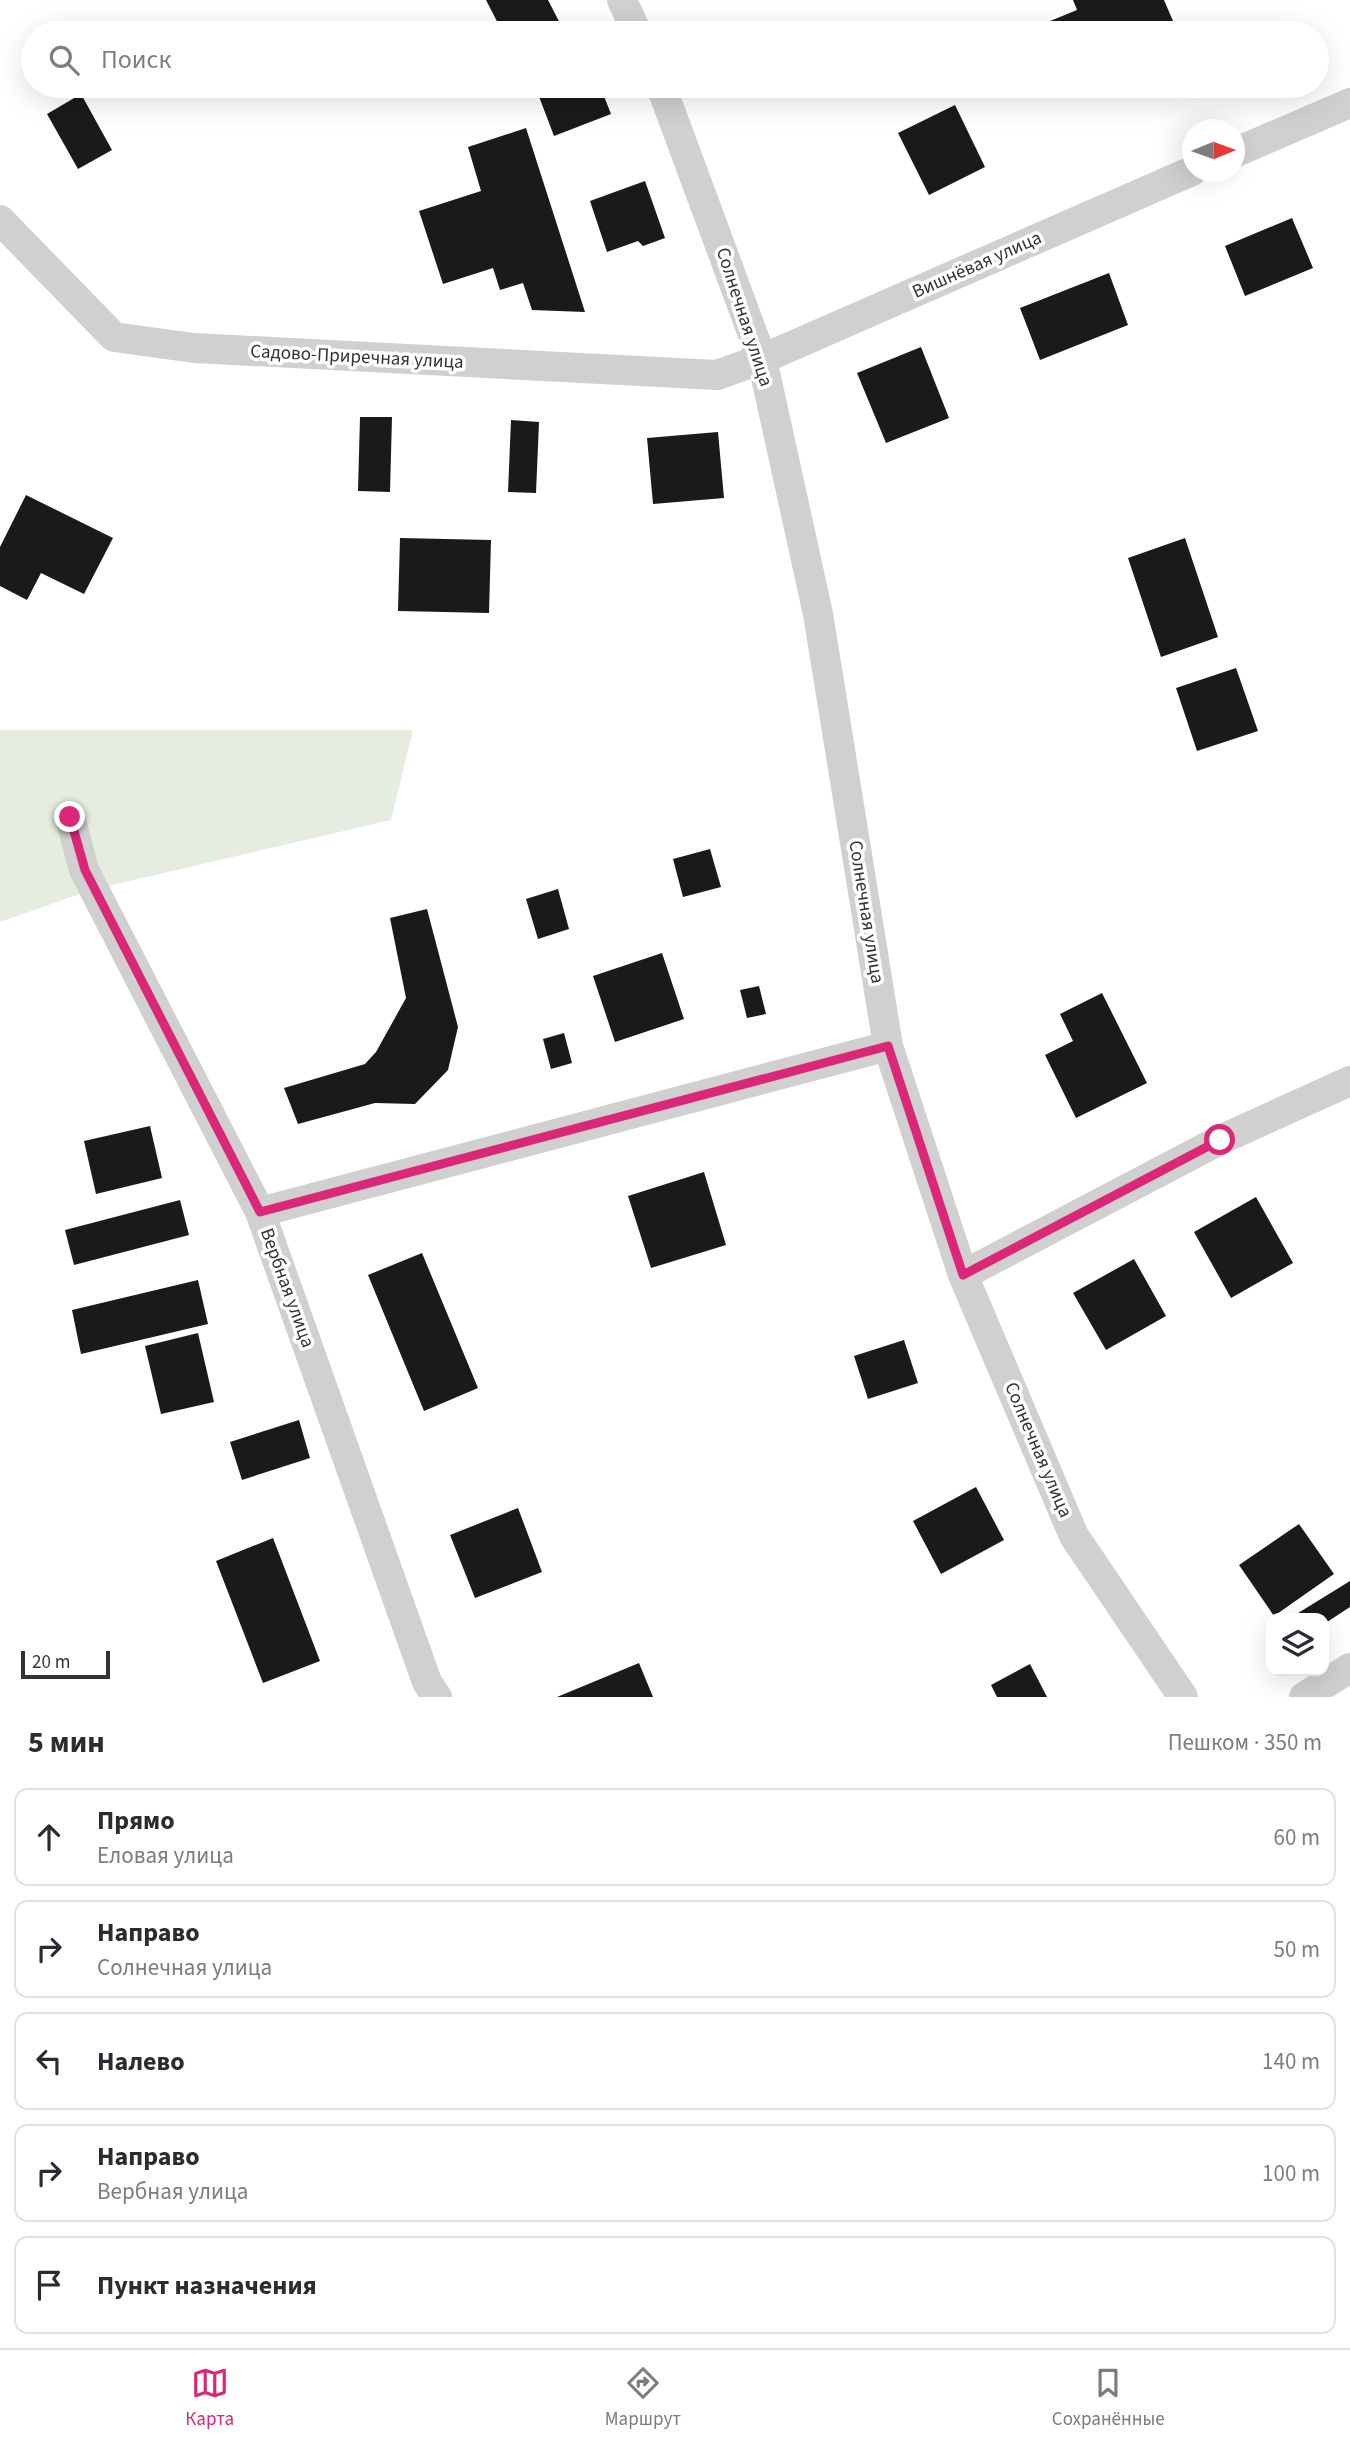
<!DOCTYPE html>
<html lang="ru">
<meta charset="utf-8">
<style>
:root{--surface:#fff;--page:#f7f7f7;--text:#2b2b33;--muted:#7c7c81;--line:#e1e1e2;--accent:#db2777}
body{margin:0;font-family:"Source Sans 3",sans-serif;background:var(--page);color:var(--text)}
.controls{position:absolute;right:21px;bottom:21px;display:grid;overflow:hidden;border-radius:14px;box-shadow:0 7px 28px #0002}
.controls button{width:63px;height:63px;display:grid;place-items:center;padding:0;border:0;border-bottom:2px solid var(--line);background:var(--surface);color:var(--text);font:35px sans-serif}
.compass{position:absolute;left:1182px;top:119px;width:63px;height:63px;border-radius:50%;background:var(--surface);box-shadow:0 7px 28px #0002;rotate:89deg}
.scale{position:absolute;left:21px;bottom:18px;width:89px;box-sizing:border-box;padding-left:7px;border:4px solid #333;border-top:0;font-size:19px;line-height:24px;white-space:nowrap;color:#333;-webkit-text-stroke:5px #fff;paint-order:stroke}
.stop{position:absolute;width:21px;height:21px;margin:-16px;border:5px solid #db2777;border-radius:50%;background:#fff}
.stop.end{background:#db2777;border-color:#fff;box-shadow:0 2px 7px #0008}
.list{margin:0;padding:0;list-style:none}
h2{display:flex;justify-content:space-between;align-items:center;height:91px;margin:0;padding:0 28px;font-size:30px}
h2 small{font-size:23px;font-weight:400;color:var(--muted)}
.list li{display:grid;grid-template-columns:46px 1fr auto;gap:21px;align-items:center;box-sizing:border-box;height:98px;margin:0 14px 14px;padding:0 14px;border:2px solid var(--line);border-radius:14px}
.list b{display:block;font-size:26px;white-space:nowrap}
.list p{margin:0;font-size:23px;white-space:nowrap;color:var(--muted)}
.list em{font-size:23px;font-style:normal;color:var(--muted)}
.icon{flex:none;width:38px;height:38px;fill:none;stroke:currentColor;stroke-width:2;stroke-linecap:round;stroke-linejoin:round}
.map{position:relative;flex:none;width:1350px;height:1697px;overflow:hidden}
.search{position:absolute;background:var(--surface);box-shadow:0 7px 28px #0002;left:21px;right:21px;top:21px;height:77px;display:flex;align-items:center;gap:18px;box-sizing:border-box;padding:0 24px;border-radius:38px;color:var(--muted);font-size:26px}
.sheet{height:651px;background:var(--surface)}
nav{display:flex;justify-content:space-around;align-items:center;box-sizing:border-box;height:98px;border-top:2px solid var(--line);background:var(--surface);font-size:19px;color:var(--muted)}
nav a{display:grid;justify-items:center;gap:4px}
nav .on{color:var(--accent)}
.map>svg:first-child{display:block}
.green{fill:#e6ecdf}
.building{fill:#1a1a1a}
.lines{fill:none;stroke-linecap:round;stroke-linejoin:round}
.minor{stroke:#d0d0d0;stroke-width:30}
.route{stroke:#db2777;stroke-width:9}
.labels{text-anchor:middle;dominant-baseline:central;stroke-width:7;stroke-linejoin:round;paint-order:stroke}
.street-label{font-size:19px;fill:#333;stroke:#fff}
</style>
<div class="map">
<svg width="1350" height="1697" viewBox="0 0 1350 1697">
<rect width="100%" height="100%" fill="#fff"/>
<!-- green -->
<path class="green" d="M0 730H413L391 820 91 890 0 922Z"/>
<!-- building -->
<path class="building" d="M486 0H548L565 33H503Z
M1073 0H1164L1173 21 1147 33H1035L1033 28 1077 10Z
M535 86H600L611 114 554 136Z
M81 94 112 150 78 169 47 114Z
M955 105 985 167 929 195 898 133Z
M526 128 585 312 532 310 523 283 500 290 493 268 443 284 419 211 481 191 468 147Z
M645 181 665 238 643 246 638 241 607 252 590 201Z
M1292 218 1313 268 1245 296 1225 246Z
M1109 273 1128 325 1040 360 1020 308Z
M921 347 949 418 886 443 857 373Z
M360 417H392L390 492 358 491Z
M511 420 539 422 536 493 508 492Z
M718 432 724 498 653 504 647 438Z
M26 495 113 538 84 594 41 573 27 600 0 586V547Z
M400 538 491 540 489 613 398 611Z
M1185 538 1218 637 1161 657 1128 558Z
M1236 668 1258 731 1197 751 1176 688Z
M710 849 721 887 683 897 673 859Z
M558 889 569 929 538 939 526 899Z
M427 909 458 1027 448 1070 415 1104 375 1103 298 1124 284 1088 365 1064 376 1052 406 998 390 918Z
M662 953 684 1019 615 1042 593 976Z
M759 986 766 1014 747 1018 740 990Z
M1102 993 1147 1083 1076 1118 1045 1055 1073 1041 1060 1014Z
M564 1033 572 1063 551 1069 543 1039Z
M150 1126 162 1178 96 1194 84 1141Z
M704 1172 726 1245 651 1268 628 1196Z
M1256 1197 1293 1263 1231 1298 1194 1232Z
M180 1200 189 1235 74 1265 65 1230Z
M422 1253 478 1388 424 1411 368 1275Z
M1134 1259 1166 1316 1106 1350 1073 1293Z
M198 1280 208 1324 81 1354 72 1310Z
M198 1333 214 1402 161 1414 145 1346Z
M904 1340 918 1383 868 1399 854 1356Z
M299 1420 310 1458 242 1480 230 1442Z
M976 1487 1004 1540 941 1574 913 1521Z
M518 1508 542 1572 475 1598 450 1535Z
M1299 1524 1334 1574 1274 1616 1239 1565Z
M273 1538 320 1661 263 1683 216 1561Z
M1350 1581V1607L1324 1624V1618H1290Z
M639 1663 653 1697H557Z
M1030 1664 1047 1697H997L991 1685Z"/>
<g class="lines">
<!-- minor -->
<path class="minor" d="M622 0 637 33
M661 86 762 359 818 614 888 1046 963 1275 1074 1536 1183 1697
M1234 153 1350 103
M0 220 114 337 194 348 717 375 762 359 1192 171
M70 817 84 870 260 1212 427 1682 437 1697
M260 1212 888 1046
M963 1275 1220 1140 1350 1081
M1304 1697 1350 1668"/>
</g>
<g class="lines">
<!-- route -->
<path class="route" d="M70 817 85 870 260 1212 888 1046 963 1275 1220 1140"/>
</g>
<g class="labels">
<!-- street labels -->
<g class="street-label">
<text transform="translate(977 265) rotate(-24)">Вишнёвая улица</text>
<text transform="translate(744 317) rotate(72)">Солнечная улица</text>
<text transform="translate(357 357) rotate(3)">Садово-Приречная улица</text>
<text transform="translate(866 912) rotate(81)">Солнечная улица</text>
<text transform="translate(287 1288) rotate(70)">Вербная улица</text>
<text transform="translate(1038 1450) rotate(67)">Солнечная улица</text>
</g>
</g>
</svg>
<div class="controls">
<button><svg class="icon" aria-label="layers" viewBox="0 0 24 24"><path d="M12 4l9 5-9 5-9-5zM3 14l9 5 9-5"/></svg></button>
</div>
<svg class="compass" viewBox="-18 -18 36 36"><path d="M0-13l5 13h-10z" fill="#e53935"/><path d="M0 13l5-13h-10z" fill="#7c7c81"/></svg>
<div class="scale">20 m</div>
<div class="stop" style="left:1220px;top:1140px"></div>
<div class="stop end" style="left:70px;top:817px"></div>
<div class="search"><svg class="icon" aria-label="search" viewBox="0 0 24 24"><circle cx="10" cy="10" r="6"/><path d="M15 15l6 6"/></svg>Поиск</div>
</div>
<section class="sheet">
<h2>5 мин<small>Пешком · 350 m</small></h2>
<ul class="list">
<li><svg class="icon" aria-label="ahead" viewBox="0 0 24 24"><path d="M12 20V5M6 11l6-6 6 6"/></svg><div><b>Прямо</b><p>Еловая улица</p></div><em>60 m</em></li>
<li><svg class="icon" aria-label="right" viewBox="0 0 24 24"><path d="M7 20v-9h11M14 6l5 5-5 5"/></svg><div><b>Направо</b><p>Солнечная улица</p></div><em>50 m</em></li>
<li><svg class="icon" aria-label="left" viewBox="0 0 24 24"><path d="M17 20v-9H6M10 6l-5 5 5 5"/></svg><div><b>Налево</b></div><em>140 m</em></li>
<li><svg class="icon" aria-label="right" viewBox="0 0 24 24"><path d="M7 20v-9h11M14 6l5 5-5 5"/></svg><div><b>Направо</b><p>Вербная улица</p></div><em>100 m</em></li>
<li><svg class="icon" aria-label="arrive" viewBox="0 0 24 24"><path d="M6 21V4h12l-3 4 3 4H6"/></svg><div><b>Пункт назначения</b></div></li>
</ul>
</section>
<nav>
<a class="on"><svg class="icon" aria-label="map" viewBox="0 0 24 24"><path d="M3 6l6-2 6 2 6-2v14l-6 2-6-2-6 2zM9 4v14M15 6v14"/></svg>Карта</a>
<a><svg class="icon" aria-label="directions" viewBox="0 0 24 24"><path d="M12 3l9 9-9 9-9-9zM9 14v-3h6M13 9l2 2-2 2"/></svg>Маршрут</a>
<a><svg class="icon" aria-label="saved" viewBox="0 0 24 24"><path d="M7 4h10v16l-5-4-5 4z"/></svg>Сохранённые</a>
</nav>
